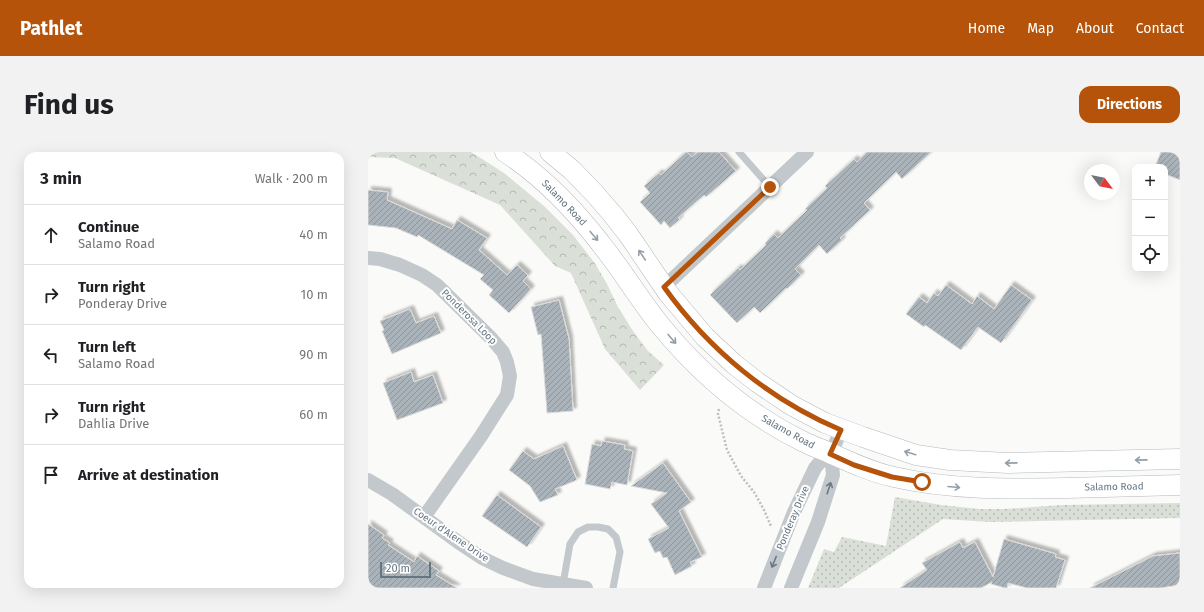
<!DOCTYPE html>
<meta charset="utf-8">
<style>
:root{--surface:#fff;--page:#f2f2f2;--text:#202124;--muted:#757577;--line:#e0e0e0;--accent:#b45309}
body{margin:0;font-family:"Fira Sans",sans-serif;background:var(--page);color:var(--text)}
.controls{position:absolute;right:12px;top:12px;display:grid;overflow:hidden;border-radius:8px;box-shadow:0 4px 16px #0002}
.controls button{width:36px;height:36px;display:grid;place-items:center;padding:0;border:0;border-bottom:1px solid var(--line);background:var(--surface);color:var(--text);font:20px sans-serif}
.compass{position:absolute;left:716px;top:12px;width:36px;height:36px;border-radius:50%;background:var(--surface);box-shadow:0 4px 16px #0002;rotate:122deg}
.scale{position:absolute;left:12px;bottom:10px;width:51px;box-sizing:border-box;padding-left:4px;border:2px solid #657683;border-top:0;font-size:11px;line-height:14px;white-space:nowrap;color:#657683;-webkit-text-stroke:3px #fff;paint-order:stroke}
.stop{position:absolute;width:12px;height:12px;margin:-9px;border:3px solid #b45309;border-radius:50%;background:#fff}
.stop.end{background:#b45309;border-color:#fff;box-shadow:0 1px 4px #0008}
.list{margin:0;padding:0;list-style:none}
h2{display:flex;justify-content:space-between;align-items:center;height:52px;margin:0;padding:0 16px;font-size:17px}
h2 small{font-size:13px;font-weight:400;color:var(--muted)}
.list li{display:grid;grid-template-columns:26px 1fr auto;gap:12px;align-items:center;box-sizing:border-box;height:60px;padding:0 16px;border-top:1px solid var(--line)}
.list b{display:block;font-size:15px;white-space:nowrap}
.list p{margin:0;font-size:13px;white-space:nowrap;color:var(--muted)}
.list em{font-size:13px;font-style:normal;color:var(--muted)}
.icon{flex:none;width:22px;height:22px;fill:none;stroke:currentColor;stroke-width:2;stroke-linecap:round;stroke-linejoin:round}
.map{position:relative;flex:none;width:812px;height:436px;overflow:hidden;border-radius:12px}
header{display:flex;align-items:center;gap:24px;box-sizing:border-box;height:56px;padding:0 20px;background:var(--accent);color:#fff}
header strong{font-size:19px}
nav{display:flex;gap:22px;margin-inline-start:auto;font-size:14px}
.intro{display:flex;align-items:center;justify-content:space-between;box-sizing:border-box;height:96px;padding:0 24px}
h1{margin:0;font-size:28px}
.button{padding:10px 18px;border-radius:12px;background:var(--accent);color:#fff;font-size:14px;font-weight:700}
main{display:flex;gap:24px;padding:0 24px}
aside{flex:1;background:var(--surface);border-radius:12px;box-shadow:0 4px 16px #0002}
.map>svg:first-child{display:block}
.grass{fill:url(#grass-dots)}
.forest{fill:url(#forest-crowns)}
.building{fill:url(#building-hatch);stroke:#dcdcda;filter:url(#shadow)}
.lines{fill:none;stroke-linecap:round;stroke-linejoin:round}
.secondary-casing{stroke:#b3babf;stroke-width:21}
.path{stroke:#bbbfc2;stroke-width:2.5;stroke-dasharray:2 2;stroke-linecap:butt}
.service{stroke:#c3c8cc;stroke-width:7}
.minor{stroke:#c3c8cc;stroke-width:14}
.secondary{stroke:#fff;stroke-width:20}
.oneway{stroke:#939fa8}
.oneway2{stroke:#6a7a87}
.route{stroke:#b45309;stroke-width:5}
.labels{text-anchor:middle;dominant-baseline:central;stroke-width:4;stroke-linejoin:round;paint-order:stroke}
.street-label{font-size:10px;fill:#657683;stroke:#fff}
</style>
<header>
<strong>Pathlet</strong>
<nav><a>Home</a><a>Map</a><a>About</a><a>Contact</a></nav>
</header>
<div class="intro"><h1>Find us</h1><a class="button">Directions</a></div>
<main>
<aside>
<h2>3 min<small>Walk · 200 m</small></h2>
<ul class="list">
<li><svg class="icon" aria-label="ahead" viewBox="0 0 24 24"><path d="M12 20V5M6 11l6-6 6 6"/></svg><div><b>Continue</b><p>Salamo Road</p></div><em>40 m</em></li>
<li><svg class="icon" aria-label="right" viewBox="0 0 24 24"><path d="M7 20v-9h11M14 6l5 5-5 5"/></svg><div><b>Turn right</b><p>Ponderay Drive</p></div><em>10 m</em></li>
<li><svg class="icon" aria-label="left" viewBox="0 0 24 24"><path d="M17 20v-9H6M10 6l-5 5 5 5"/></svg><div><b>Turn left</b><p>Salamo Road</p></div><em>90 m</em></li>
<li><svg class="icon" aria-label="right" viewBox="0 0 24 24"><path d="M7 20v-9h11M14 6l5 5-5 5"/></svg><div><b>Turn right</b><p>Dahlia Drive</p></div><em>60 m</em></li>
<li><svg class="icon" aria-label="arrive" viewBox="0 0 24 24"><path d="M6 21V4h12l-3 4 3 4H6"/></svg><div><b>Arrive at destination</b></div></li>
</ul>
</aside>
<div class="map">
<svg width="812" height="436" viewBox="0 0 812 436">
<defs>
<pattern id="grass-dots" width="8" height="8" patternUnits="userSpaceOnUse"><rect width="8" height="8" fill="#dadfd7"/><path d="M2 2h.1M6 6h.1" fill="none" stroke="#b4b9b4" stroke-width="1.8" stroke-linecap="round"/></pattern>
<pattern id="forest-crowns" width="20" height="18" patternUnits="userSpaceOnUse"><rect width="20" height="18" fill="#dadfd7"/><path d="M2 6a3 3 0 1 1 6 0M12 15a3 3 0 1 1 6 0" fill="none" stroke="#b4b9b4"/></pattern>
<pattern id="building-hatch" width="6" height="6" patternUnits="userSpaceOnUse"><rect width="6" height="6" fill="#aab3b9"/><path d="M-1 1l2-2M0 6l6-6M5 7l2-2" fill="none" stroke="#8e969c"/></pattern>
<filter id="shadow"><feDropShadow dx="3.5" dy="-3.5" stdDeviation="1" flood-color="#0004"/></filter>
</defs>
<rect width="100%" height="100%" fill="#fafaf8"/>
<!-- grass -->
<path class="grass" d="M527 345 573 353 612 357H636L694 353 812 351V366L622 370 575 367 471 436H440L456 397 466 400 474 385 518 394Z"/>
<!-- forest -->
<path class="forest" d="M0 0H103L136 21 177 55 205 83 226 110 239 132 250 155 265 179 280 199 296 213 272 238 237 197 203 121 187 114 132 53 27 6 0 5Z"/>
<!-- building -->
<path class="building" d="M318 0H319L324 5 330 0H351L368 19 338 45 336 43 310 66 312 67 302 76 296 69 293 73 272 50 282 41 276 34 291 21 293 23Z
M499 0H563L534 27 528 20 496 51 502 58 472 86 474 88 459 102 451 93 427 117 433 123 419 137 418 136 392 161 386 155 369 171 342 143 370 116 372 118 398 93 397 91 406 82 410 86 439 58 437 57 459 36 457 34 486 7 489 10Z
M793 0H812V28L797 22V15H787Z
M0 38 20 40 19 48 84 77 89 68 119 86 111 98 139 123 149 113 160 123 155 129 163 137 141 161 121 143 125 138 112 127 116 123 50 83 49 85 28 76 0 73Z
M578 133 604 152 609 144 626 157 643 133 664 148 633 191 610 175 593 198 557 173 556 175 538 162 551 145 559 151 566 141 570 144Z
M191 148 201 187 205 259 179 261 173 182 170 183 163 155Z
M42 157 48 171 66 164 73 181 24 202 14 179 16 178 12 169Z
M43 220 46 230 65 223 75 251 29 268 15 231Z
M234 289 257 293 256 297 265 299 259 333 244 330 242 337 217 332 224 292 233 294Z
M195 294 209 328 187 337 190 343 172 350 162 334 141 318 155 299 166 307Z
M295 311 323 350 311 359 334 405 322 410 324 414 307 423 299 405 295 406 292 399 287 401 280 387 301 376 283 352 299 341 263 334Z
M129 343 173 375 159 395 114 364Z
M0 372 16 383 14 386 22 391 20 393 46 410 49 404 71 419 68 423 89 436H0Z
M636 387 688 402 687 405 697 408 688 436H659L640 431 639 436H637L623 432 624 430 613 436H532L559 418 554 411 592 390 595 396 607 390 625 425Z
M812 401V433L792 436H722L785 404Z"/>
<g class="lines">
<defs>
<path id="secondary" d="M137 0C174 24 206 57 233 92 254 118 271 147 292 173 332 222 379 262 436 290 444 294 453 297 462 301 482 310 503 320 526 325 583 338 640 337 699 336 737 335 774 334 812 333
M182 0 204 18 227 42 246 64 260 82 300 141 337 185 366 212 389 230 423 253 457 271 495 285 548 303 582 308 640 311 812 307"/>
</defs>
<!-- secondary casing -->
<use href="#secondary" class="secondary-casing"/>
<!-- path -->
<path class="path" d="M351 257 350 262 359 298 373 324 386 340 396 358 403 374"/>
<!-- service -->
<path class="service" d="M371 0 402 35
M195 432 202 392 210 380 220 375H230L240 377 248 385 252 400 245 436"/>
<!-- minor -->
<path class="minor" d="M0 106 12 107 32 113 54 123 69 133 123 186 135 200 139 210 142 224 139 243 113 284 56 365
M296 135 439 0
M0 328 24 342 93 392 114 406 135 416 165 427 218 436
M396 436 426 360 447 316 452 310 463 302 473 278
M423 436 450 370 465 323 463 302"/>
<!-- secondary -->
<use href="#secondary" class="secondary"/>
</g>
<!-- one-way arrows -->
<defs><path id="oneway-shaft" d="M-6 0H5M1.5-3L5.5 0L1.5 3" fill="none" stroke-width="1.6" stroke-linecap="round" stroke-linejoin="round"/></defs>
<g class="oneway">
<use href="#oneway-shaft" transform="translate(226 84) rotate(50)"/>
<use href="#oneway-shaft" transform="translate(274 103) rotate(-124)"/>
<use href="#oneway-shaft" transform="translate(304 187) rotate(49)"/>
<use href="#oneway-shaft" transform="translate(542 301) rotate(-163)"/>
<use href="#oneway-shaft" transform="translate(773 308) rotate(179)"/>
<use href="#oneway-shaft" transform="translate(643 311) rotate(179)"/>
<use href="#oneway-shaft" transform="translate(586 335) rotate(5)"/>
</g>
<g class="oneway2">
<use href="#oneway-shaft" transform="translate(461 336) rotate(-72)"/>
<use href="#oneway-shaft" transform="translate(406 410) rotate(112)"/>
</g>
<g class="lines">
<!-- route -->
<path class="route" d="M402 35 296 135C341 198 402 248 473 278L462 302 486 313 524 325 554 330"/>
</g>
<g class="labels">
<!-- street labels -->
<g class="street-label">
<text transform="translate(196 51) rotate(46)">Salamo Road</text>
<text transform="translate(101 165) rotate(45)">Ponderosa Loop</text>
<text transform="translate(420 280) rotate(29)">Salamo Road</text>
<text transform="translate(746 335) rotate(-1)">Salamo Road</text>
<text transform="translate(425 366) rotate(-67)">Ponderay Drive</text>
<text transform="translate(83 383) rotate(34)">Coeur d'Alene Drive</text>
</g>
</g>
</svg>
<div class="controls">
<button>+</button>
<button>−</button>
<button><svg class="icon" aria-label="locate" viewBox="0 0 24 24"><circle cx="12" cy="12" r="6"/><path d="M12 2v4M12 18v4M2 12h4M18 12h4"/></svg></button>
</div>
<svg class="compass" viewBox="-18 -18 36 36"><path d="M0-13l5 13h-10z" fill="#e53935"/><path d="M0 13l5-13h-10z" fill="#757577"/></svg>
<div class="scale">20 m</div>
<div class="stop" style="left:554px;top:330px"></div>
<div class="stop end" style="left:402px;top:35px"></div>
</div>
</main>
